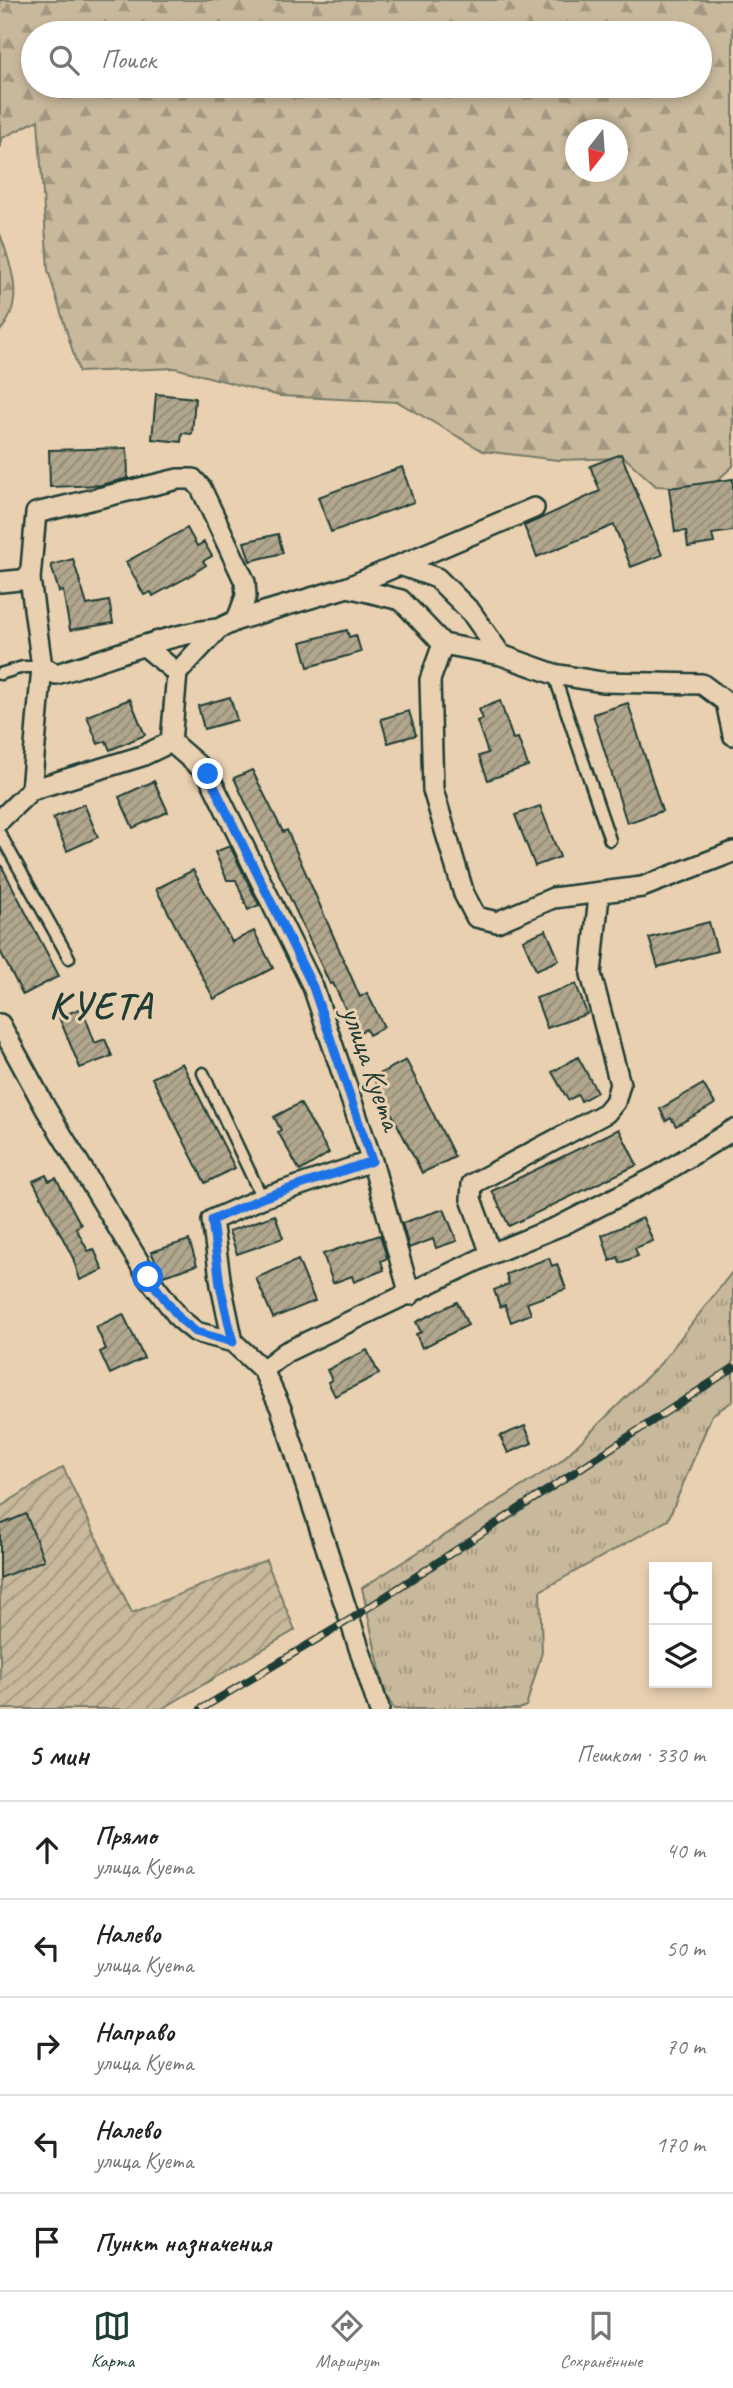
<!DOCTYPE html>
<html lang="ru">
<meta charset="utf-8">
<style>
:root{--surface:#fff;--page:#f2f2f2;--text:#222;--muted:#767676;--line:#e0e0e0;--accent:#1f3d34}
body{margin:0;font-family:Caveat,sans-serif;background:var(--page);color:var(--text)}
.controls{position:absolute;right:21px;bottom:21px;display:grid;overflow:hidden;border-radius:0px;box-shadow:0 4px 10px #0003}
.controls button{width:63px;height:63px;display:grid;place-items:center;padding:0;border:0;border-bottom:2px solid var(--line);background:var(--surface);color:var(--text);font:35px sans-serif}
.compass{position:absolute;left:565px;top:119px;width:63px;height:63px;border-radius:50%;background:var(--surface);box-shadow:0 4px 10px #0003;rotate:197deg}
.stop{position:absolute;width:21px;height:21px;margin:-16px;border:5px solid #1a73e8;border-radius:50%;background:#fff}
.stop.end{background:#1a73e8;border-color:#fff;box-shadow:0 2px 7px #0008}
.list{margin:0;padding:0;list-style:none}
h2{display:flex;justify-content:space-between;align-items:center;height:91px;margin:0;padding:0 28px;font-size:30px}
h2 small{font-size:23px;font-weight:400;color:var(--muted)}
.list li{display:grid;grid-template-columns:46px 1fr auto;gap:21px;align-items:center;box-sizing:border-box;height:98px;padding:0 28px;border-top:2px solid var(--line)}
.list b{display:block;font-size:26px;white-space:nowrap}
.list p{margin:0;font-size:23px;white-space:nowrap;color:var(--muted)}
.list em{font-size:23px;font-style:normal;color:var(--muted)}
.icon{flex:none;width:38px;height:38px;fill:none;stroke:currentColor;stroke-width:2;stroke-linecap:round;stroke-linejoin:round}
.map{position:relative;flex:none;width:733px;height:1709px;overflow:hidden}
.search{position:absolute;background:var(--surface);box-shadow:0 4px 10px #0003;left:21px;right:21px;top:21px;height:77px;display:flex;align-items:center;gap:18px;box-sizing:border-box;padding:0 24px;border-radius:38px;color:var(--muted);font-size:26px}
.sheet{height:581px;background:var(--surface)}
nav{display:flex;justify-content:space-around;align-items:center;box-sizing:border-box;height:98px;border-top:2px solid var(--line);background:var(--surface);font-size:19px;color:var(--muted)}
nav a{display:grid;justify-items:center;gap:4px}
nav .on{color:var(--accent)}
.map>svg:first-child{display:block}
.grass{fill:url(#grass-tufts);stroke:#747a68;stroke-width:2}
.forest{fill:url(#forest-firs);stroke:#747a68;stroke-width:2;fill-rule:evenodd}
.garden{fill:url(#garden-furrows);stroke:#747a68;stroke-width:2}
.building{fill:url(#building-hatch);stroke:#1f3d34;stroke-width:2}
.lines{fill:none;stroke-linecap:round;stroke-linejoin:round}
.lane-casing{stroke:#1f3d34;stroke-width:15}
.street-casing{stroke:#1f3d34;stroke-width:24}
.lane{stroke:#e9d0b1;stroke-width:10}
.street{stroke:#e9d0b1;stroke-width:19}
.rail-casing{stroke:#1f3d34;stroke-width:8}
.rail{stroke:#e9d0b1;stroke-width:5;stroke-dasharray:16;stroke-linecap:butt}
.route{stroke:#1a73e8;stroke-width:9}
.labels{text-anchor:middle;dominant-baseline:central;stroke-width:6;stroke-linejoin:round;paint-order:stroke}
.street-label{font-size:30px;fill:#1f3d34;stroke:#e9d0b1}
.district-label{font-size:37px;font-weight:bold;letter-spacing:2px;fill:#1f3d34;stroke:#e9d0b1}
</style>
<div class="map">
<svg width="733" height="1709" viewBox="0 0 733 1709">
<defs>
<pattern id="grass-tufts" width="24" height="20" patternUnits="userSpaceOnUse" patternTransform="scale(1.75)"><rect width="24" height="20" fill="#c8b89c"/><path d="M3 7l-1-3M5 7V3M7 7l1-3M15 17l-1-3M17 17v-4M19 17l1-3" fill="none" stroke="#a29780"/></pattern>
<pattern id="forest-firs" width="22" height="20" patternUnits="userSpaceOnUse" patternTransform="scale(1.75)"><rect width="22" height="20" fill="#c8b89c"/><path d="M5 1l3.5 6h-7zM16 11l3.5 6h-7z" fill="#a29780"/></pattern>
<pattern id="garden-furrows" width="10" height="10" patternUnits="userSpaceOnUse" patternTransform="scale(1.75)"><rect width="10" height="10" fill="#c8b89c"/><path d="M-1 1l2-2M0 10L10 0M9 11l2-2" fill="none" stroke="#a29780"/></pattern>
<pattern id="building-hatch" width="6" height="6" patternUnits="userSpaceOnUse" patternTransform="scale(1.75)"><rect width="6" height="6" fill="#b2a78e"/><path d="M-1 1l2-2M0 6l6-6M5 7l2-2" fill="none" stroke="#908975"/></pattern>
</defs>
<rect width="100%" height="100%" fill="#e9d0b1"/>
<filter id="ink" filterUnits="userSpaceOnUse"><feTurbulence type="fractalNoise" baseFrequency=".0143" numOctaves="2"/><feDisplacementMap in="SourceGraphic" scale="14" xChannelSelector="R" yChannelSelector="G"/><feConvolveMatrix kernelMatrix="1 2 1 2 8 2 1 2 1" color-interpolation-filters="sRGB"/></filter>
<g filter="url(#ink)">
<!-- grass -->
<path class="grass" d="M733 1271V1401L712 1415 668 1520 540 1591 542 1652 526 1706 519 1709H394L385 1694 362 1588 560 1462 660 1364Z"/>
<!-- forest -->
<path class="forest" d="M0 0H733V466L708 489 656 486 625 458 558 460 483 451 398 402 280 396 175 368 79 372 48 270 38 120 2 138 0 148ZM33 33H700V86H33ZM576 130H618V172H576Z
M0 234C11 265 26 303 0 331Z"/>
<!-- garden -->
<path class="garden" d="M63 1467 132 1613 266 1560 295 1630 162 1709H0V1507Z"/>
<!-- building -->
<path class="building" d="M156 394 195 398 192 434 182 433 181 442 152 439Z
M127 448 128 478 101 485 50 487 49 450Z
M621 454 662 555 631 567 614 525 537 557 524 526 600 491 590 466Z
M402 467 414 502 331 532 318 497Z
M733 479V531L712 534 714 543 688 547 686 531 675 532 669 488Z
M187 528 197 546 204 542 212 556 203 561 206 565 188 577 153 596 151 592 144 595 126 562Z
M278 534 283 553 250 561 244 542Z
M73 559 87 605 109 601 113 623 70 630 63 591 59 592 51 565Z
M347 630 349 637 356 635 361 652 308 667 301 642Z
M230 697 237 720 204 729 198 706Z
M130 699 145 735 110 750 106 741 98 744 87 716Z
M500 701 513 739 518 738 528 766 488 780 479 756 488 753 477 721 483 719 479 709Z
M628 703 662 811 627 823 593 714Z
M409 711 416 735 388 743 381 719Z
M252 770 283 832 287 830 360 997 367 993 384 1027 369 1035 366 1029 357 1033 333 983 330 984 234 778Z
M154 781 168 812 133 828 119 797Z
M84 804 98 837 67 851 53 818Z
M540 806 560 857 535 866 515 815Z
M230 846 259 905 248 910 236 880H227L215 852Z
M0 863 59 976 23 995 0 951Z
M193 870 232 942 254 931 273 968 214 999 156 889Z
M709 922 717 951 658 967 649 938Z
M546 930 559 960 536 970 523 940Z
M576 984 587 1014 547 1028 536 998Z
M82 1008 95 1043 105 1039 112 1056 80 1068 59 1017Z
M578 1057 597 1092 581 1101 578 1095 568 1100 552 1072Z
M406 1060 455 1157 422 1173 373 1077Z
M182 1063 235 1168 205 1183 152 1078Z
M703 1084 715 1104 676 1126 671 1118 666 1121 660 1109Z
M300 1103 329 1153 300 1171 278 1132 281 1130 274 1117Z
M619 1129 637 1165 509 1226 492 1191Z
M46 1175 49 1181 56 1178 81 1225 76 1228 88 1251 94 1249 103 1270 80 1280 73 1258 33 1181Z
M444 1209 457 1241 436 1248 433 1239 409 1248 402 1223Z
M275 1215 283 1238 237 1254 229 1231Z
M643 1218 653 1241 635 1248 638 1256 620 1263 618 1257 610 1261 602 1235Z
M380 1235 387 1258 381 1261 384 1270 354 1282 352 1276 333 1283 323 1254Z
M189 1240 197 1265 163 1276 151 1252Z
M549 1258 552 1266 557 1264 566 1289 527 1303 531 1314 511 1322 505 1305 500 1307 494 1290 509 1284 506 1274Z
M298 1260 315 1301 273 1318 256 1278Z
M457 1302 468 1325 422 1348 416 1334 421 1332 416 1322Z
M123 1314 144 1358 110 1374 100 1352 106 1349 96 1327Z
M367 1350 379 1374 335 1396 328 1382 332 1380 327 1370Z
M525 1426 532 1443 508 1453 500 1436Z
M26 1514 44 1560 0 1578V1525Z"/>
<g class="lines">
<defs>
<path id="lane" d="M0 674 23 667H42
M554 675 610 840
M0 834 69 958
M203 1073 262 1198"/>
<path id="street" d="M400 565 437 578 471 612 501 655
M30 579 36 513 178 479H193L201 488 245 582 246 596 237 620
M0 582 30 579 42 667 31 790 0 820
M348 587 401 600 443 644 501 655 554 674 602 682 702 684 726 702 733 735
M443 644 430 680 433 790 464 894 476 917 497 922 553 898 642 887 733 852
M146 647 177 673
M42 667 56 674C108 659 165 634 218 629
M171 742 208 774 313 987 372 1161 262 1198 212 1220 221 1285 233 1342
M31 790 142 756 171 742 177 673 218 629 237 620 348 587 534 508
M0 1024 46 1109 148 1277 180 1319 196 1332 233 1342 263 1370 281 1409 379 1709
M372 1161 410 1295
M491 1254 471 1199 472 1184 606 1113 615 1102 620 1084 591 974 599 895
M263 1370 286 1352 491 1254 562 1225 656 1177 733 1130"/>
</defs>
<!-- lane casing -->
<use href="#lane" class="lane-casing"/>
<!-- street casing -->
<use href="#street" class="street-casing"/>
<!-- lane -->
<use href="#lane" class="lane"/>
<!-- street -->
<use href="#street" class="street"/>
<defs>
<path id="rail" d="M201 1709 351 1619 733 1368"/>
</defs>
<!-- rail casing -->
<use href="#rail" class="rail-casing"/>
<!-- rail -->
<use href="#rail" class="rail"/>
</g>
</g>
<g class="lines" filter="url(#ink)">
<!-- route -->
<path class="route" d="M148 1277 180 1319 196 1332 233 1342 220 1285 212 1220 262 1198 372 1161 313 987 208 774"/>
</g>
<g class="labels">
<!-- street labels -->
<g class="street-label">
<text transform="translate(372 1068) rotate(71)">улица Куета</text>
</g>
<!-- district labels -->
<g class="district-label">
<text x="101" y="1005">КУЕТА</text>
</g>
</g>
</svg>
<div class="controls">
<button><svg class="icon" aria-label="locate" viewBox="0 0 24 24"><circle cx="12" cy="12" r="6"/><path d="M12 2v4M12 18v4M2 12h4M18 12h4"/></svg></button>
<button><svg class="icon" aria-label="layers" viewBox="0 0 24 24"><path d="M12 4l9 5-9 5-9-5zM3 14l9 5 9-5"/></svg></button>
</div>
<svg class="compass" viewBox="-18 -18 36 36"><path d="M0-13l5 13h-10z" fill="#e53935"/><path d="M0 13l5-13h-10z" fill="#767676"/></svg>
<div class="stop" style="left:148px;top:1277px"></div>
<div class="stop end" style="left:208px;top:774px"></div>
<div class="search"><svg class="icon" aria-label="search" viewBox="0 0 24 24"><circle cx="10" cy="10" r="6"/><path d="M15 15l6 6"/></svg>Поиск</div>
</div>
<section class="sheet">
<h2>5 мин<small>Пешком · 330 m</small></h2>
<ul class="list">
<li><svg class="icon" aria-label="ahead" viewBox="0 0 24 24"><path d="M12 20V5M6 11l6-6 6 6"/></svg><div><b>Прямо</b><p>улица Куета</p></div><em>40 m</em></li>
<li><svg class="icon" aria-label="left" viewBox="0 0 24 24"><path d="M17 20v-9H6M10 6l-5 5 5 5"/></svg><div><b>Налево</b><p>улица Куета</p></div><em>50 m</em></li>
<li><svg class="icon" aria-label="right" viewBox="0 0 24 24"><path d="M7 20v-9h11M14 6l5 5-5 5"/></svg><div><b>Направо</b><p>улица Куета</p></div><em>70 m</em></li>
<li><svg class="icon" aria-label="left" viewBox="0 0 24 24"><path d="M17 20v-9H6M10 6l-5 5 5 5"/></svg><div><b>Налево</b><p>улица Куета</p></div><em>170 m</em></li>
<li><svg class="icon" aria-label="arrive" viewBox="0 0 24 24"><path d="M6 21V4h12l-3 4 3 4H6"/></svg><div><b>Пункт назначения</b></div></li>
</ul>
</section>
<nav>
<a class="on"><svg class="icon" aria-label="map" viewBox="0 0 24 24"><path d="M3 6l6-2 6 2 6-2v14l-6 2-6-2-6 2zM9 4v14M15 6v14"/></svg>Карта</a>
<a><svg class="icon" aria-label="directions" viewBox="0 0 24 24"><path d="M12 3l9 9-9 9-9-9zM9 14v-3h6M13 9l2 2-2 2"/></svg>Маршрут</a>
<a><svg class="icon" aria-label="saved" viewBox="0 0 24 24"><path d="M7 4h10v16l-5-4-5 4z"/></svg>Сохранённые</a>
</nav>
